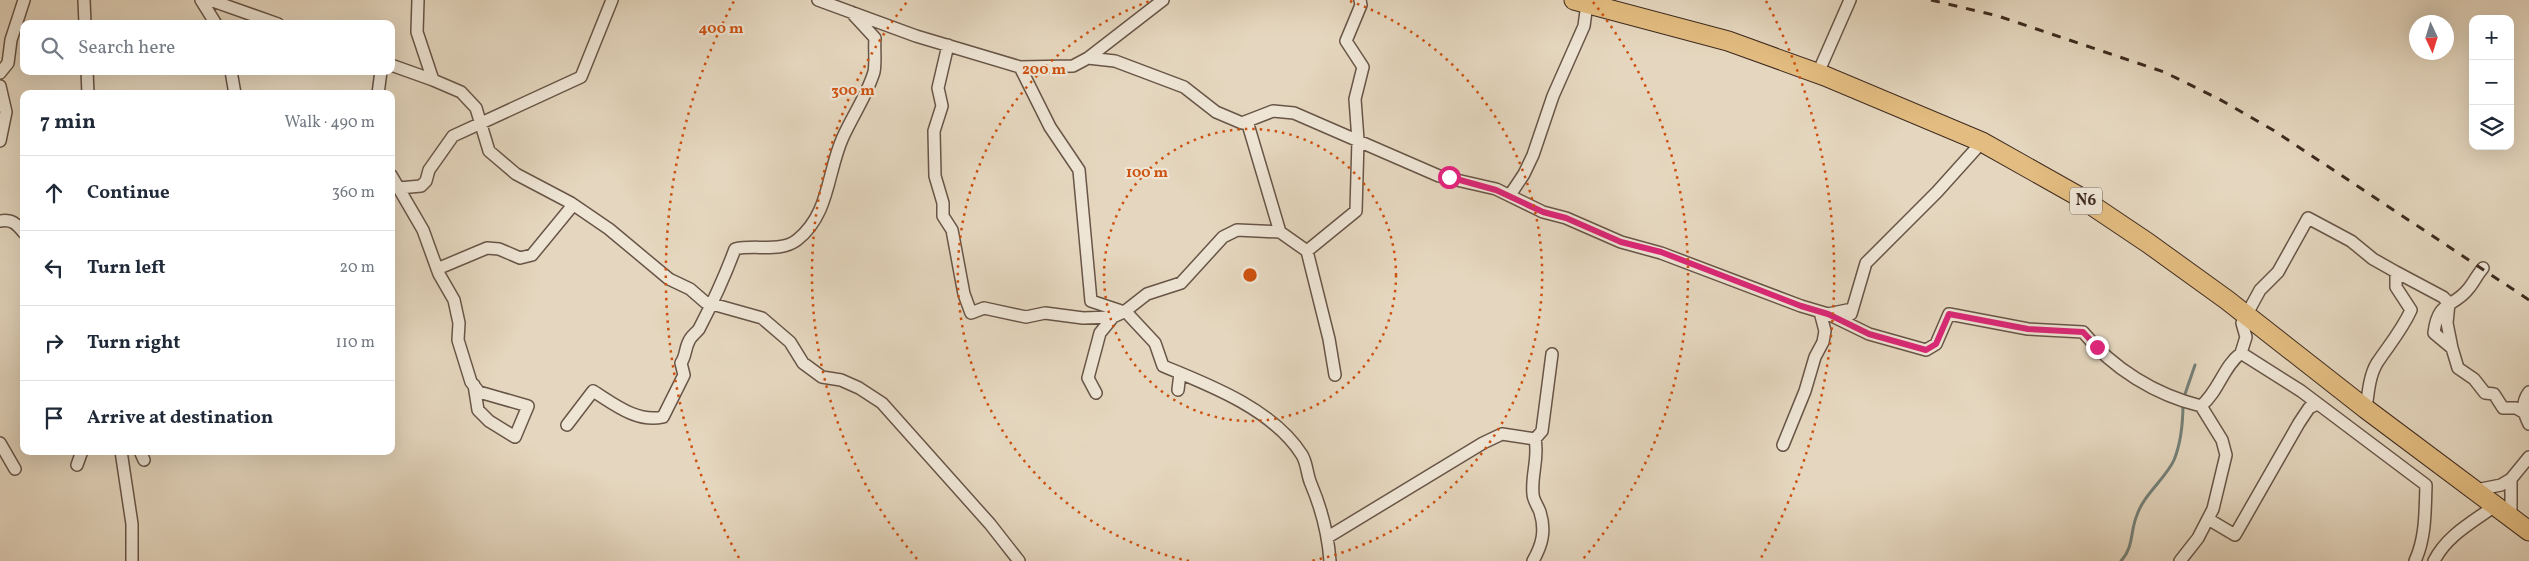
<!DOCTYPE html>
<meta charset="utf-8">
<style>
:root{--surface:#fff;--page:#f6f6f7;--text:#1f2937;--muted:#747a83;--line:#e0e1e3}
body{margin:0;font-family:Vollkorn,serif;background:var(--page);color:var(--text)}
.controls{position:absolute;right:15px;top:15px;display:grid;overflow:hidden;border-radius:10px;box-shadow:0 5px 20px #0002}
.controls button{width:45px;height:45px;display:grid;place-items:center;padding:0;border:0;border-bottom:1px solid var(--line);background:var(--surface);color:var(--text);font:25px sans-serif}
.compass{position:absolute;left:2409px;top:15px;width:45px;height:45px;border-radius:50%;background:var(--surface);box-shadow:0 5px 20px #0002;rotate:176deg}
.stop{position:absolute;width:15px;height:15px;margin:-11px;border:4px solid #db2777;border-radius:50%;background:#fff}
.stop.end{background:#db2777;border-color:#fff;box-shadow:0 1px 5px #0008}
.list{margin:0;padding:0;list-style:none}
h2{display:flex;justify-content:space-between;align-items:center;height:65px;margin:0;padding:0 20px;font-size:21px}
h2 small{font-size:16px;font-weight:400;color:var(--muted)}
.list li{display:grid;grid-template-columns:32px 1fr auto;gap:15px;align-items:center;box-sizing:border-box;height:75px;padding:0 20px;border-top:1px solid var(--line)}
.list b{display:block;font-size:19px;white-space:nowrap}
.list em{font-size:16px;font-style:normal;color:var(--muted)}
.icon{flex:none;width:28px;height:28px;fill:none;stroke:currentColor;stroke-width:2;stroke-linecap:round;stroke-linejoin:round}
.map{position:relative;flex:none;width:2529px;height:561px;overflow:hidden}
.search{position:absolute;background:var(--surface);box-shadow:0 5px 20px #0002;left:20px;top:20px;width:375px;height:55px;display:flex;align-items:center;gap:12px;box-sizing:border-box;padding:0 18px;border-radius:10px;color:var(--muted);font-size:19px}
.panel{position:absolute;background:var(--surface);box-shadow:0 5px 20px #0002;left:20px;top:90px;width:375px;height:365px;border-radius:10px}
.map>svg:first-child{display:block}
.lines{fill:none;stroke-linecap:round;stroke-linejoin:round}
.stream{stroke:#738079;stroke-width:3}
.minor-casing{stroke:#685547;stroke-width:14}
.trunk-casing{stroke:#3e2a1f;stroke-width:21}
.minor{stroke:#eee5d5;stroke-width:11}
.trunk{stroke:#e2bc80;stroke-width:19}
.rail{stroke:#3e2a1f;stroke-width:3;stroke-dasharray:9 9;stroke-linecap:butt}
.route{stroke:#db2777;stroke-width:6}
.ring{fill:none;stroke:#ce520f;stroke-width:2.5;stroke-dasharray:2.5 5}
.labels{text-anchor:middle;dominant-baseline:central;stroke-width:4.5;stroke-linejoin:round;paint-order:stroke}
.shield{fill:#eee5d5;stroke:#736256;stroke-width:1}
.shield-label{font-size:16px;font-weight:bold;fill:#3e2a1f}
.centre{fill:#ce520f;stroke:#eee5d5;stroke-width:2.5}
.ring-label{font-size:15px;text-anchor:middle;font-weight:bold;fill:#ce520f;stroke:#eee5d5;stroke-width:4.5;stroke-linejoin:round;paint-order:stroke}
</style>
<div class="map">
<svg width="2529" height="561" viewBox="0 0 2529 561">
<rect width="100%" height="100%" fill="#e5d7bf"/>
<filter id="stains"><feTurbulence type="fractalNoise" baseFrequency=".004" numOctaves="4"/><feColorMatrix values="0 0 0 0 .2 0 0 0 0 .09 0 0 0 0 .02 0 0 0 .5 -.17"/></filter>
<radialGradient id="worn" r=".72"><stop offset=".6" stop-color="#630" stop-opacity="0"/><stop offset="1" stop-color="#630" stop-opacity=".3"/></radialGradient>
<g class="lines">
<!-- stream -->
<path class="stream" d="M2184 397 2195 365
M2121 561C2134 547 2130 531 2137 515 2144 494 2166 478 2174 460 2181 443 2183 422 2183 403"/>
<defs>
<path id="minor" d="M84 0 85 24
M201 0 216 24
M210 0 278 24
M418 0 417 32 433 80 461 92 476 108 489 151 516 174 571 203 609 229 669 279 690 289 705 302 762 318 790 342 803 363 822 377 841 380 859 388 882 403 990 524 1019 561
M818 0 916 36 1020 67 1073 66 1088 58 1163 0
M948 45 938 88 942 106 934 131 935 176 943 203V216L952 230 964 294 971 313 984 308 1026 317 1045 313 1083 318 1113 317 1124 312 1147 294 1181 283 1223 237 1237 230 1280 232
M1088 58 1115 61 1184 87 1216 112 1242 123 1273 111 1294 113 1439 176 1496 189 1543 212 1566 218 1621 242 1661 253 1801 306 1828 314 1852 309
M391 65 433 80
M1020 67 1050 127 1079 170 1091 301 1127 313 1155 343 1163 366C1210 385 1274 410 1302 455 1307 463 1307 475 1311 484 1322 510 1328 533 1330 561
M87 71 88 94
M231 71 235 94
M0 73 8 63 11 40 24 0
M1818 73 1850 0
M0 86 6 112 0 141
M378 94 381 71
M1247 121 1280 232 1307 251 1329 339 1335 375
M391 175 423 230 439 274 454 300 459 323 458 340 471 382 479 392 528 406 515 437 489 421 478 410 474 385
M399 188 421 186 426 181 429 170 453 136 581 77 612 0
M1510 195 1524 174 1533 155 1553 96 1584 26 1587 4
M0 221C12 219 17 224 24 233
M1307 251 1356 211 1358 140 1355 99 1363 67 1346 41 1361 5 1360 0
M2483 268C2477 275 2474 282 2469 288 2453 309 2438 299 2434 333L2452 348 2458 368 2474 379 2485 393 2494 394 2503 408H2516L2523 412
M437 269 487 248 499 249 520 258 532 255 573 205
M1828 314 1869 334 1926 350 1936 344 1949 314 2028 329 2083 332C2113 369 2156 395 2201 406 2219 391 2223 367 2241 353L2301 391 2426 485C2425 511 2426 537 2415 561
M1851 314 1866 263 1937 192 1982 142
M2241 353 2246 337 2242 323 2260 290 2278 272 2308 218 2351 241 2373 259 2396 272 2443 297 2449 303 2447 323 2452 348
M1178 390 1180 373
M2529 392C2521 403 2523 412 2529 424
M1096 393 1088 378 1100 333 1113 317
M2366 409C2368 395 2369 376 2377 363 2389 345 2402 330 2411 310L2396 287V272
M567 425 593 391C614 404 637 423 663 417L684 375 681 363C686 356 685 348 689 341 691 336 696 333 699 329 712 304 725 276 735 249 755 244 780 253 797 240 830 214 827 172 843 137 853 115 867 95 874 72 876 62 874 48 875 38L851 12
M0 443 15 469
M1783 445 1805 391 1815 357 1823 342 1825 331 1820 312
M121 451 132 524V561
M140 451 144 460
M77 465 82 451
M2511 479 2529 457
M2476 490 2501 485 2511 479V517
M2208 519 2235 535 2299 423 2309 408 2317 404
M1328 537 1483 443 1502 434 1535 439 1542 431 1552 354
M1533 561C1542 545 1546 531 1540 512 1538 506 1533 500 1533 494 1531 475 1539 458 1535 439
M2180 561 2198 538 2213 509 2226 455 2222 440 2201 406
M2434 561C2447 535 2473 522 2496 505"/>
<path id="trunk" d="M1574 0 1728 41 1825 76 1982 142 2078 196 2148 243 2227 300 2366 409 2529 531"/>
</defs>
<!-- minor casing -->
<use href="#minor" class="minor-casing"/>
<!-- trunk casing -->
<use href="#trunk" class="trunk-casing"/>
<!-- minor -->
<use href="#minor" class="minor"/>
<!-- trunk -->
<use href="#trunk" class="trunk"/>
<!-- rail -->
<path class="rail" d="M1931 0 1998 16 2164 72 2219 99 2273 130 2529 300"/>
</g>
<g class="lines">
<!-- route -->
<path class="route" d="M1449 177 1496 190 1543 212 1566 218 1621 242 1661 252 1801 306 1828 314 1869 334 1926 350 1936 344 1949 314 2028 329 2083 332 2097 347"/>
</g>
<!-- distance rings -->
<g class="ring">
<circle cx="1250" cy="275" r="146"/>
<path d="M1189 561A292 292 0 0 1 1150 1M1350 1A292 292 0 0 1 1311 561"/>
<path d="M917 559A438 438 0 0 1 907 2M1593 2A438 438 0 0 1 1583 559"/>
<path d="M739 558A584 584 0 0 1 734 1M1766 1A584 584 0 0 1 1761 558"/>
</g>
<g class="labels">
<!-- shield labels -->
<rect class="shield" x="2070" y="187.5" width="32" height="27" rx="4"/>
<g class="shield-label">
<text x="2086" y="201">N6</text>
</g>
</g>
<circle cx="1250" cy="275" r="8" class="centre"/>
<g class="ring-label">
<text x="721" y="33">400 m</text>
<text x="1044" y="74">200 m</text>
<text x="853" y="95">300 m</text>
<text x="1147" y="177">100 m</text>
</g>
<rect width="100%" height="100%" filter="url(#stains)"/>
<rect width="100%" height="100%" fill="url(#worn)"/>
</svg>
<div class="controls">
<button>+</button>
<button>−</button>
<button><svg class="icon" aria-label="layers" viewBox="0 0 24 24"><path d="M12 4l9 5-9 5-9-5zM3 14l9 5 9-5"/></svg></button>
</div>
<svg class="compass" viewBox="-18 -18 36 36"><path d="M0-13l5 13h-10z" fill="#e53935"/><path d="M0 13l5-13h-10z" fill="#747a83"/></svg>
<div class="stop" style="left:1449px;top:177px"></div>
<div class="stop end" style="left:2097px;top:347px"></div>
<div class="search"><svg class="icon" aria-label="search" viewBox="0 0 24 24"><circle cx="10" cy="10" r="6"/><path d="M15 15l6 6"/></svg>Search here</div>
<section class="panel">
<h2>7 min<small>Walk · 490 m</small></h2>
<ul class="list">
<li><svg class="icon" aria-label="ahead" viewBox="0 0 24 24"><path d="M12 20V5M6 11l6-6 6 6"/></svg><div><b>Continue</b></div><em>360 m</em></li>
<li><svg class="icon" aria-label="left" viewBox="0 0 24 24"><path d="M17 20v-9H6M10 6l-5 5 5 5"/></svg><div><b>Turn left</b></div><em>20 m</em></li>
<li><svg class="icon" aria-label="right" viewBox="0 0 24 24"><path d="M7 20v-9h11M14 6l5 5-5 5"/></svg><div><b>Turn right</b></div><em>110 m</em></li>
<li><svg class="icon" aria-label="arrive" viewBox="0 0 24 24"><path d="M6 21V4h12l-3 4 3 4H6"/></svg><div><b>Arrive at destination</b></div></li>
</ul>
</section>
</div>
